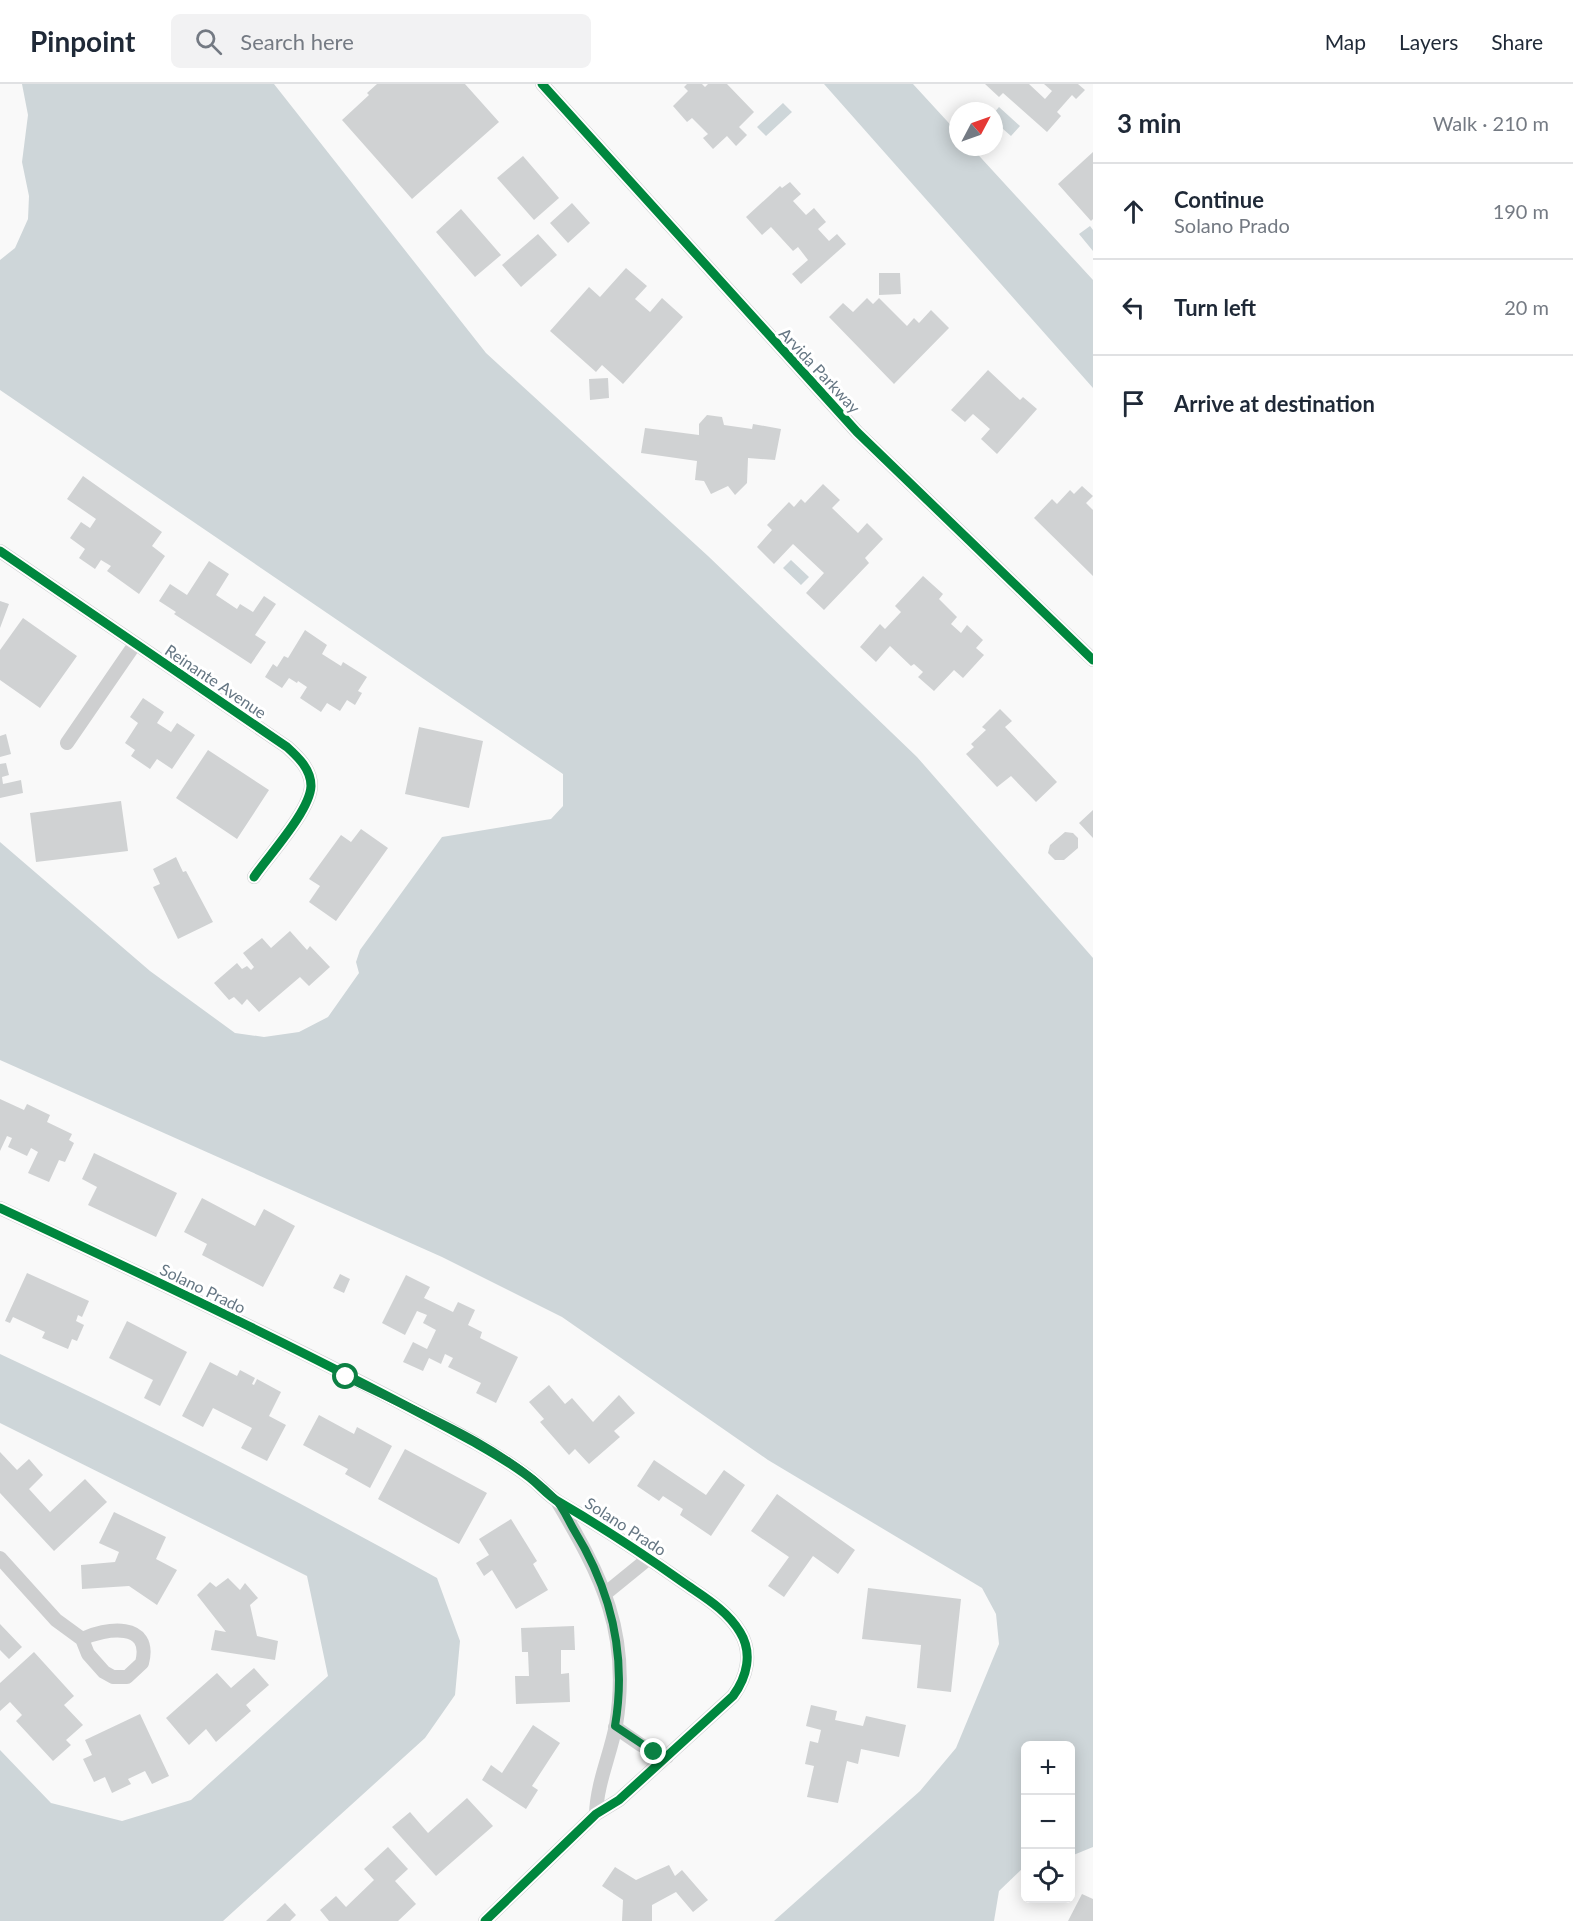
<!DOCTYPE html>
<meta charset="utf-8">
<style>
:root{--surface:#fff;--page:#f2f2f3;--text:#1f2937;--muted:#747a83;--line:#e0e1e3}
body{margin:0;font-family:Lato,sans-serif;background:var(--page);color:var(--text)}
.controls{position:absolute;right:18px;bottom:18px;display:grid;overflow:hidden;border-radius:9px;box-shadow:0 3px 15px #0003}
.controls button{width:54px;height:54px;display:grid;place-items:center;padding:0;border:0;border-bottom:2px solid var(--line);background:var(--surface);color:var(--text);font:30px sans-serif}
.compass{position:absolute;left:949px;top:18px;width:54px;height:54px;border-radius:50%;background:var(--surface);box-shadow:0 3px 15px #0003;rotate:49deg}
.stop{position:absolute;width:18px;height:18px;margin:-14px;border:4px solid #0b8043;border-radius:50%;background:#fff}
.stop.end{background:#0b8043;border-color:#fff;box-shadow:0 2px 6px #0008}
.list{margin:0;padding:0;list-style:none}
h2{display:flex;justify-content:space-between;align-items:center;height:78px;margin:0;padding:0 24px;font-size:26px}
h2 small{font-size:20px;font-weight:400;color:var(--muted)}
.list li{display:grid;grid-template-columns:39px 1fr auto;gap:18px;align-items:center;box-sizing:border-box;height:96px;padding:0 24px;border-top:2px solid var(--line)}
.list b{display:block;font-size:22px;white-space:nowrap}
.list p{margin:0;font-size:20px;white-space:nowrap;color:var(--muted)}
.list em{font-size:20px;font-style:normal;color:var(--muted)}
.icon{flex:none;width:33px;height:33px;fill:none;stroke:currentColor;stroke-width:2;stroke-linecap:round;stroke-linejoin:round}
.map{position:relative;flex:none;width:1093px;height:1837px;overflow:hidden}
header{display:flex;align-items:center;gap:36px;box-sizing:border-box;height:84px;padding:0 30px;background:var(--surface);border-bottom:2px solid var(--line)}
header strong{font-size:28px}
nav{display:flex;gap:33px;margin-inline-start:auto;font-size:21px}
.search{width:420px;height:54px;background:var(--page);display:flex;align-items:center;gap:15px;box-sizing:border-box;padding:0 21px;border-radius:9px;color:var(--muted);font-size:22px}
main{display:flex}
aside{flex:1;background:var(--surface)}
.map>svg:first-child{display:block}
.water{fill:#ced6d9}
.building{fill:#d0d2d3}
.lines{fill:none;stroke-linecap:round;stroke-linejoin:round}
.minor{stroke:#cecfd0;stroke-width:14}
.cycleway-casing{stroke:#fff;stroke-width:13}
.cycleway{stroke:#00873e;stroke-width:9}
.route{stroke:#0b8043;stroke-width:8}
.labels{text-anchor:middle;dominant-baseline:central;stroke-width:6;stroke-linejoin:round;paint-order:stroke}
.street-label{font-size:16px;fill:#657683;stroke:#fff}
</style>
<header>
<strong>Pinpoint</strong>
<div class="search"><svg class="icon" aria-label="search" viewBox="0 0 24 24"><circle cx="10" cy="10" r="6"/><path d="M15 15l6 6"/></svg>Search here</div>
<nav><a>Map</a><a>Layers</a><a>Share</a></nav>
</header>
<main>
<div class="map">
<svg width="1093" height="1837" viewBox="0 0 1093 1837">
<rect width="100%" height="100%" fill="#f9f9f9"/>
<!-- water -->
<path class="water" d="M22 0H274L486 269 708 472 917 673 1093 874V1763L1071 1772 1070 1662H1026L1025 1782 999 1807 994 1837H774L920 1707 956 1664 999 1560 996 1530 982 1504 768 1376 562 1233 442 1173 0 976V758L150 887 235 949 264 953 299 948 328 933 359 889 356 878 360 866 442 753 551 735 563 722V690L0 306V176L15 164 28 135 29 112 22 78 28 31Z
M824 0H913L958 49V63H971L1093 196V304Z
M783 19 792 28 766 52 757 43Z
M999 23 1020 42 1011 52 994 37V29Z
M1090 142 1093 146V167L1079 150Z
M791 476 809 493 801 501 783 484Z
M0 1270C149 1339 294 1415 437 1494L460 1557 455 1611 425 1654 223 1837H0V1666L51 1719 122 1737 191 1716 328 1592 307 1492 0 1339Z"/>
<!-- building -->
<path class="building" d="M377 0H465L499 38 412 115 342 36 369 11 367 9Z
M687 0H702L705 3 708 0H727L754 28 739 43 747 51 736 62 727 52 713 65 703 54 708 50 692 34 687 38 673 22 688 7 684 3Z
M985 0H1029L1045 15 1052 7 1044 0H1078L1085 6 1076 15 1072 11 1057 28 1061 32 1047 48 1003 9 999 13Z
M1093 68V135L1091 137 1058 100Z
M523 72 559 114 534 136 497 94Z
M790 98 801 110 793 117 806 131 814 124 826 138 818 145 829 157 837 150 846 160 801 200 792 190 808 176 798 163 793 167 771 143 762 151 746 133 780 102 782 104Z
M572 119 590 139 568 159 550 139Z
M461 125 501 171 475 193 436 148Z
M538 150 557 171 521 203 502 181Z
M626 184 647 202 635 215 650 228 662 214 683 233 623 300 602 281 596 288 550 247 589 203 600 213Z
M879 189H900L901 210 879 211Z
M867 214 873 220 879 214 907 242 914 234 919 239 931 226 949 244 894 300 829 233 843 219 853 228Z
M988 286 1020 316 1023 313 1037 325 997 370 981 355 990 345 973 330 965 338 951 326Z
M608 294 609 314 590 316 589 295Z
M707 331 722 333 724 341 752 345 753 340 781 345 775 376 748 374 747 399 735 411 728 402 711 410 704 397 695 396 697 377 641 369 645 344 699 351V340Z
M83 392 162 448 152 462 165 472 139 510 107 487 111 482 101 476 95 485 79 474 85 465 70 454 81 438 90 444 96 435 67 415Z
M823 400 840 416 832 424 858 449 867 439 883 455 865 474 869 479 824 526 806 509 824 489 793 460 774 480 757 463 772 446 767 441 789 418 794 423 801 415 805 419Z
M1082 402 1093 412 1086 419 1093 426V492L1034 434 1052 415 1057 420 1070 406 1074 410Z
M209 477 229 490 216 511 237 525 240 520 253 528 264 512 276 520 255 551 266 558 251 580 174 530 176 528 159 517 170 500 187 511Z
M923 492 943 510 939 515 957 533 951 540 961 549 967 541 983 556 976 564 984 571 963 594 954 586 934 607 918 593 923 588 914 580 911 582 890 562 876 578 860 563 880 540 885 545 901 528 895 522Z
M0 517 9 520 0 544Z
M23 534 77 572 40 624 0 596V566Z
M305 546 327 561 322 570 341 582 343 578 367 593 358 607 362 609 355 621 347 616 340 627 327 619 321 628 300 614 307 603 298 597 297 599 289 594 282 604 265 593 273 580 277 583 284 572 288 574Z
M143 614 164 628 157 639 171 648 177 639 195 651 172 685 157 675 150 685 131 672 135 666 125 659 138 639 130 633Z
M1000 625 1012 637 1005 643 1057 698 1036 718 1011 692 997 703 966 670 974 663 971 660 986 646 982 643Z
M419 643 483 657 469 724 405 710Z
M6 650 11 670 0 673V652Z
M208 666 269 706 237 755 176 714Z
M6 679 9 691 2 693 3 700 21 696 23 709 0 714V680Z
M121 717 128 767 36 778 30 729Z
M1093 726V754L1079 739Z
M361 745 388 764 336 837 309 818 320 802 309 795 341 751 351 758Z
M1065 748 1073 749 1078 754V764L1064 776H1055L1048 769 1050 761Z
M176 773 183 788 186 787 213 838 178 855 153 803 160 800 153 785Z
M290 847 307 866 310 862 330 883 309 902 300 893 259 928 247 915 242 921 234 913 229 916 214 899 237 879 242 885 247 882 251 886 254 883 243 869 262 854 271 864Z
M0 1015 24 1026 27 1020 50 1031 47 1038 72 1050 69 1056 74 1059 65 1078 59 1076 49 1098 28 1089 38 1068 31 1064 27 1072 8 1063 12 1054 7 1052 0 1067Z
M94 1069 177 1109 156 1153 88 1121 97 1103 82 1095Z
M202 1114 255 1142 264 1125 295 1142 263 1203 202 1171 207 1160 184 1148Z
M27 1189 89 1217 82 1233 78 1231 76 1237 84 1241 77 1257 72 1255 68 1265 42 1254 45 1248 13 1233 10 1239 5 1237Z
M340 1190 350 1195 344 1209 333 1204Z
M406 1191 430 1203 424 1214 453 1228 458 1218 475 1226 468 1241 482 1248 480 1254 518 1273 496 1319 476 1309 481 1299 448 1283 453 1274 445 1270 441 1280 429 1274 423 1287 403 1278 413 1258 427 1265 436 1246 423 1239 427 1231 417 1227 405 1251 382 1239Z
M127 1237 187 1268 160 1322 144 1314 153 1296 109 1274Z
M210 1278 237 1292 240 1286 255 1294 252 1300 254 1301 257 1295 281 1308 269 1332 286 1341 267 1377 241 1364 252 1344 213 1324 203 1343 182 1332Z
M549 1301 565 1320 572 1314 593 1338 619 1311 635 1329 614 1347 620 1353 589 1380 575 1365 569 1371 540 1338 544 1335 529 1318Z
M319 1331 354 1350 357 1343 392 1362 370 1404 345 1390 348 1385 303 1361Z
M405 1365 487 1409 459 1460 378 1415Z
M0 1368 17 1386 29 1375 43 1391 29 1405 50 1428 85 1395 107 1418 54 1467 0 1409Z
M654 1376 706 1411 724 1386 745 1401 711 1452 680 1431 683 1425 663 1412 659 1417 637 1402Z
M777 1410 855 1466 838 1490 813 1472 784 1513 768 1502 789 1473 751 1447Z
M114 1428 166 1453 156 1475 177 1486 157 1521 129 1502 82 1505 81 1481 115 1478 119 1468 99 1459Z
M511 1435 537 1477 533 1480 548 1506 516 1525 492 1486 484 1492 476 1479 489 1471 479 1455Z
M228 1494 240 1506 245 1499 258 1514 250 1521 257 1552 278 1557 275 1576 211 1566 215 1546 226 1548 197 1511 210 1498 216 1503Z
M868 1504 961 1515 951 1608 917 1604 921 1561 862 1555Z
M0 1540 22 1563 9 1575 0 1566Z
M574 1542 575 1566H561V1590L569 1589 570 1618 516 1620 515 1592H529L528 1568H522L521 1544Z
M34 1568 74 1612 64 1621 83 1641 66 1656 71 1661 53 1677 16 1637 22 1631 10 1618 0 1627V1599Z
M254 1584 269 1601 246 1621 251 1627 216 1658 206 1645 189 1661 166 1634 217 1589 231 1604Z
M811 1621 837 1627 835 1636 863 1642 866 1632 906 1641 899 1673 861 1665 858 1680 847 1677 838 1719 807 1713 814 1682 805 1680 810 1657 818 1659 821 1646 806 1642Z
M140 1630 169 1692 152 1700 145 1687 128 1695 131 1700 112 1709 105 1693 94 1698 83 1675 92 1671 85 1656Z
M533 1641 560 1659 532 1702 538 1706 526 1725 482 1696 491 1681 502 1689Z
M467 1714 493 1742 436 1792 392 1743 410 1728 428 1749Z
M388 1763 408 1785 395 1797 416 1820 398 1837H329L320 1826 336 1812 346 1823 374 1796 364 1785Z
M669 1781 675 1792 682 1786 708 1816 693 1828 676 1808 652 1821V1837H622L623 1816 602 1802 615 1783 636 1796Z
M1082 1810 1093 1815V1837H1068Z
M285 1819 296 1831 290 1837H266Z"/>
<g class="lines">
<!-- minor -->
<path class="minor" d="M542 0 857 348 1093 576
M0 467 287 663C298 673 311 685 311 702 310 727 269 771 254 793
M67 659 135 560
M0 1124C159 1198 318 1273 472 1357 493 1369 515 1381 534 1397 542 1404 550 1413 559 1418 602 1443 643 1470 684 1499 704 1513 727 1526 740 1548 753 1569 747 1593 733 1612L619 1716 596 1730 485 1837
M557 1417C602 1493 631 1549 616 1641 610 1672 597 1699 596 1730
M0 1474 56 1536 82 1555 88 1570 104 1588 113 1593H127L142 1579C153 1537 105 1544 82 1555
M606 1509 649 1474
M615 1643 641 1661 667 1673"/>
<defs>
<path id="cycleway" d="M542 0 857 348 1093 576
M0 467 287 663C298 673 311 685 311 702 310 727 269 771 254 793
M0 1124C159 1198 318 1273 472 1357 493 1369 515 1381 534 1397 542 1404 550 1413 559 1418 602 1443 643 1470 684 1499 704 1513 727 1526 740 1548 753 1569 747 1593 733 1612L619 1716 596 1730 485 1837"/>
</defs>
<!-- cycleway casing -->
<use href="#cycleway" class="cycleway-casing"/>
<!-- cycleway -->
<use href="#cycleway" class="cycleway"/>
</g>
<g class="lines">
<!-- route -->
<path class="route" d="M346 1293C416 1328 498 1359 555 1415 563 1423 568 1436 574 1446 611 1506 627 1572 615 1642L654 1668"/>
</g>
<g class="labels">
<!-- street labels -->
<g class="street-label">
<text transform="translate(820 286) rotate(47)">Arvida Parkway</text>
<text transform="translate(216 597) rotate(34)">Reinante Avenue</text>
<text transform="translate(203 1204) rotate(26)">Solano Prado</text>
<text transform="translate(626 1442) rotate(33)">Solano Prado</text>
</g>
</g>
</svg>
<div class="controls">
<button>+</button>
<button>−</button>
<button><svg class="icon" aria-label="locate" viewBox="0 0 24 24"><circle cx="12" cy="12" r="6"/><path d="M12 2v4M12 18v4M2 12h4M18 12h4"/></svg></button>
</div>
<svg class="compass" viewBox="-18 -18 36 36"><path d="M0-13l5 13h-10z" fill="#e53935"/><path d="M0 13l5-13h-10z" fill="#747a83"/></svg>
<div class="stop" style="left:346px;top:1293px"></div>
<div class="stop end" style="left:654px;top:1668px"></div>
</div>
<aside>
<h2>3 min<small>Walk · 210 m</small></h2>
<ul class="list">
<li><svg class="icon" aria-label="ahead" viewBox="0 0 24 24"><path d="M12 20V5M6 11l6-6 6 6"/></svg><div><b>Continue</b><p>Solano Prado</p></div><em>190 m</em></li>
<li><svg class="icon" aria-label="left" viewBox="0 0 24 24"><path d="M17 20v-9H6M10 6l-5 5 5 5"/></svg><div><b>Turn left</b></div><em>20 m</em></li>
<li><svg class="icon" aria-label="arrive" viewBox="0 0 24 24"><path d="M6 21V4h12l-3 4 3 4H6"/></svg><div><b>Arrive at destination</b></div></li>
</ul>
</aside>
</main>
